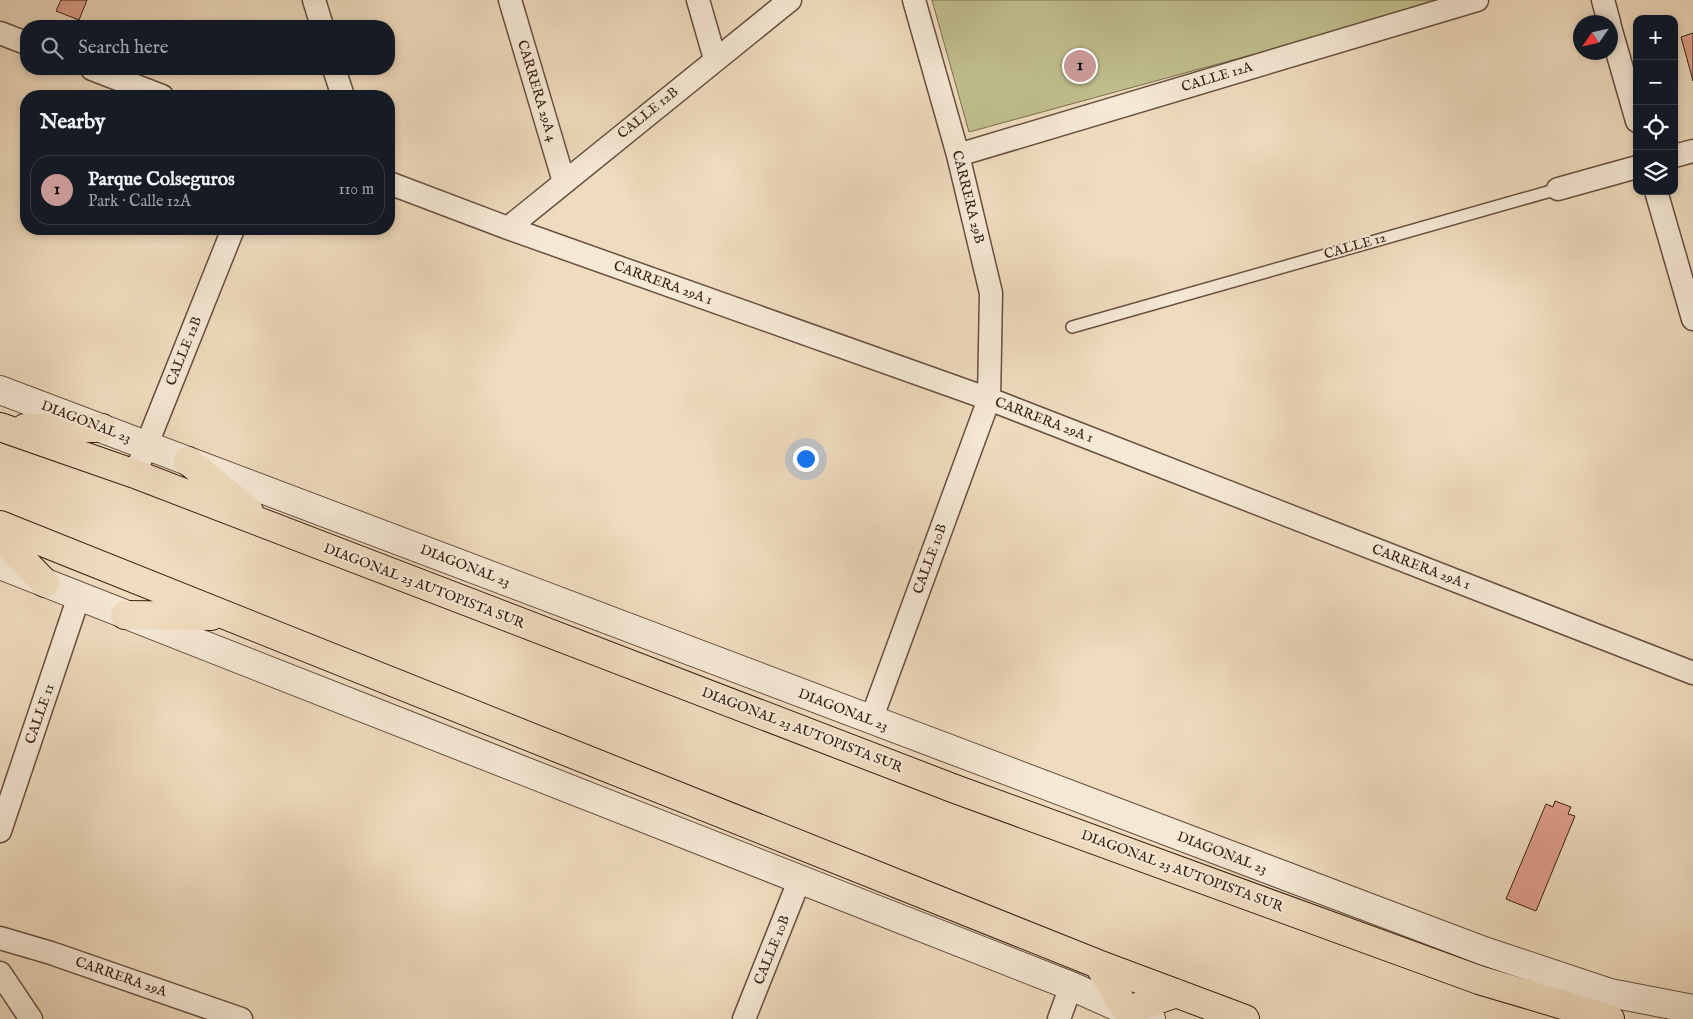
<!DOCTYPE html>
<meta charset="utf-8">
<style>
:root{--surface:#171b24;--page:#242831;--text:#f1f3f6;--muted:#9ea1a6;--line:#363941;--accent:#c59692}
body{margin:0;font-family:"IM FELL English",serif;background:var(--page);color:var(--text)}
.controls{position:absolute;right:15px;top:15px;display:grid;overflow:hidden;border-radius:10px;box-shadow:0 2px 8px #0003}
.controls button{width:45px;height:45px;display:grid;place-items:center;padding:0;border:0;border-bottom:1px solid var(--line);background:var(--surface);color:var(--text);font:25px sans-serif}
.compass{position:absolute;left:1573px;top:15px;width:45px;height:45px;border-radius:50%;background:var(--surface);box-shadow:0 2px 8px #0003;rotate:236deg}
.you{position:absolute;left:805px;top:458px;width:18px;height:18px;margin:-12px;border:4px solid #fff;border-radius:50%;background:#1a73e8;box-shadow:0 0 0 8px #1a73e833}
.badge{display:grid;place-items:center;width:32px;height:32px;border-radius:50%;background:var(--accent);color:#111;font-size:16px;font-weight:700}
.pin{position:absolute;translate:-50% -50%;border:2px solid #fff;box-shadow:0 1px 5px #0006}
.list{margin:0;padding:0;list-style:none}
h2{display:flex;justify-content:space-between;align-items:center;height:65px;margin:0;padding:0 20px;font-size:21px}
h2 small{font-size:16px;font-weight:400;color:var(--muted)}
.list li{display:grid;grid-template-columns:32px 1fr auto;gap:15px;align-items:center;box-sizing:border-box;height:70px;margin:0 10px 10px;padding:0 10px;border:1px solid var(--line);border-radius:20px}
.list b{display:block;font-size:19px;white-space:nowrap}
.list p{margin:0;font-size:16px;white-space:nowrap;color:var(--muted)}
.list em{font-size:16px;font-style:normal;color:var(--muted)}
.icon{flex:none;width:28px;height:28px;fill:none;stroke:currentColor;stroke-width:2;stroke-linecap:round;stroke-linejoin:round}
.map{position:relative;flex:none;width:1693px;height:1019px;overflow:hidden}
.search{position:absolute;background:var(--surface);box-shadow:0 2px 8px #0003;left:20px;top:20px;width:375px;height:55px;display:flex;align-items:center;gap:12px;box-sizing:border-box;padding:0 18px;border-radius:20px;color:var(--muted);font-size:19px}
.panel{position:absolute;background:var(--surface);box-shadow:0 2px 8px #0003;left:20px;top:90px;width:375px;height:145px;border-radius:20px}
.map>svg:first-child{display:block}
.green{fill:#c0be8d;stroke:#7c6f50}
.building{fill:#e09f8c;stroke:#382012}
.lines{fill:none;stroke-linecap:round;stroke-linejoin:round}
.service-casing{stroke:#664f3d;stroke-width:14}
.minor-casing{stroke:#664f3d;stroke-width:25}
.tertiary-casing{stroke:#664f3d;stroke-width:30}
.primary-casing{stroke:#382012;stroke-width:30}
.service{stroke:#f5e8d5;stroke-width:11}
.minor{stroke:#f5e8d5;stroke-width:22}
.tertiary{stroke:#f5e8d5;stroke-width:28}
.primary{stroke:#efdbbe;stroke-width:28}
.labels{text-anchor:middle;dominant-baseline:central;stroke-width:4;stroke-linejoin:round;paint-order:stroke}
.street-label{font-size:14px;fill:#382012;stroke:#f5e8d5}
</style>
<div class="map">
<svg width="1693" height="1019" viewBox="0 0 1693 1019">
<rect width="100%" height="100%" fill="#efdbbe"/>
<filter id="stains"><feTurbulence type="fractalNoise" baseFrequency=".004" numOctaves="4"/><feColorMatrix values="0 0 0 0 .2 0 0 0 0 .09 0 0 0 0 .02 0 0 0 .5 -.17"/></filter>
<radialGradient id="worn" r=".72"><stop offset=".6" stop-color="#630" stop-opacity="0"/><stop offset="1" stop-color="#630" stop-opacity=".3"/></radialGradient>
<!-- green -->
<path class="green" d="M932 0H1452L969 132Z"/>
<!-- building -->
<path class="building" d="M61 0H87L79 20 56 11Z
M1693 33V81L1681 37Z
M1555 801 1571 807 1568 814 1575 816 1536 911 1506 899 1546 804 1553 807Z"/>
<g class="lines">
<defs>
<path id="service" d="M1072 327 1558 189"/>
<path id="minor" d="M314 0 322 26
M510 0 564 182
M698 0 715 59
M1603 0 1609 22
M1610 27 1637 121
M0 33 26 43
M92 69 162 96
M334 69 343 96
M958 155 1477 0
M1674 156 1693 151
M389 183 508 228 989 399 1693 673
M1558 189 1637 167
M1656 191 1693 319
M508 228 790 0
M135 474 233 229
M871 720 989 399 991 293 958 155 914 0
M0 831 79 596
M0 938 51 953 241 1019
M0 973 31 1019
M744 1019 799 881
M1059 1019 1071 986"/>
<path id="tertiary" d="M0 390 1484 951 1610 993 1693 1009
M0 565 1071 986 1127 1011 1151 1019"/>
<path id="primary" d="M0 427 135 474 955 789 1479 980 1610 1019
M25 428H102
M188 461 249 511
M0 525 1098 964 1245 1019
M0 537 45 583
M125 615 211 616
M1098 964 1127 1011 1176 993"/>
</defs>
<!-- service casing -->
<use href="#service" class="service-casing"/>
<!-- minor casing -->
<use href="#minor" class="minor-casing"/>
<!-- tertiary casing -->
<use href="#tertiary" class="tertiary-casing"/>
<!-- primary casing -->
<use href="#primary" class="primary-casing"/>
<!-- service -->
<use href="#service" class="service"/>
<!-- minor -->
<use href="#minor" class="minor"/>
<!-- tertiary -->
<use href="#tertiary" class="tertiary"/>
<!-- primary -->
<use href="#primary" class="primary"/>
</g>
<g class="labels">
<!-- street labels -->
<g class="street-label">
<text transform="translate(1217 77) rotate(-17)">CALLE 12A</text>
<text transform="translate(537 91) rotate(73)">CARRERA 29A 4</text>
<text transform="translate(648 113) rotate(-39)">CALLE 12B</text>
<text transform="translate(968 197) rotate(76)">CARRERA 29B</text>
<text transform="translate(1355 246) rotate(-16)">CALLE 12</text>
<text transform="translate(663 283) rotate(20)">CARRERA 29A 1</text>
<text transform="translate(184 351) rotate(-68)">CALLE 12B</text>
<text transform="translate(1044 420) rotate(21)">CARRERA 29A 1</text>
<text transform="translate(86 422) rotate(21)">DIAGONAL 23</text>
<text transform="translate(930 559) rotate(-70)">CALLE 10B</text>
<text transform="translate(465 566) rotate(21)">DIAGONAL 23</text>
<text transform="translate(1421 567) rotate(21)">CARRERA 29A 1</text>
<text transform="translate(424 586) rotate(21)">DIAGONAL 23 AUTOPISTA SUR</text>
<text transform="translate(843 710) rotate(21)">DIAGONAL 23</text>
<text transform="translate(40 714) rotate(-71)">CALLE 11</text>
<text transform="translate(802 730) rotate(21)">DIAGONAL 23 AUTOPISTA SUR</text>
<text transform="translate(1222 853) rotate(21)">DIAGONAL 23</text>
<text transform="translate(1182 871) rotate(20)">DIAGONAL 23 AUTOPISTA SUR</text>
<text transform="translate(772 950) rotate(-68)">CALLE 10B</text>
<text transform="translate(121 977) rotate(19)">CARRERA 29A</text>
</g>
</g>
<rect width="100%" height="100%" filter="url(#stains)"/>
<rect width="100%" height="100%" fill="url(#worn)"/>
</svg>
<div class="controls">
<button>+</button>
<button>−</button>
<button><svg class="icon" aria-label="locate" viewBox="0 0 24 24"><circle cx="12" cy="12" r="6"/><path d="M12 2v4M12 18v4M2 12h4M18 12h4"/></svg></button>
<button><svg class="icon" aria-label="layers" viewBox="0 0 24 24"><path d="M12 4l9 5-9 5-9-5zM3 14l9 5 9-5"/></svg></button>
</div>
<svg class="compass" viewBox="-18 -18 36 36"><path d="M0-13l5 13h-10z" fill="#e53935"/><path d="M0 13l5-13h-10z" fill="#9ea1a6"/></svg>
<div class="you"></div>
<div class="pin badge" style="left:1080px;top:66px">1</div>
<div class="search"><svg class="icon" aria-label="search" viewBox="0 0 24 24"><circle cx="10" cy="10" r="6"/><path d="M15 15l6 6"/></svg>Search here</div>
<section class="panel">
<h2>Nearby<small></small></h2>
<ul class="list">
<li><span class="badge">1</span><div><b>Parque Colseguros</b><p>Park · Calle 12A</p></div><em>110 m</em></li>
</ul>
</section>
</div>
